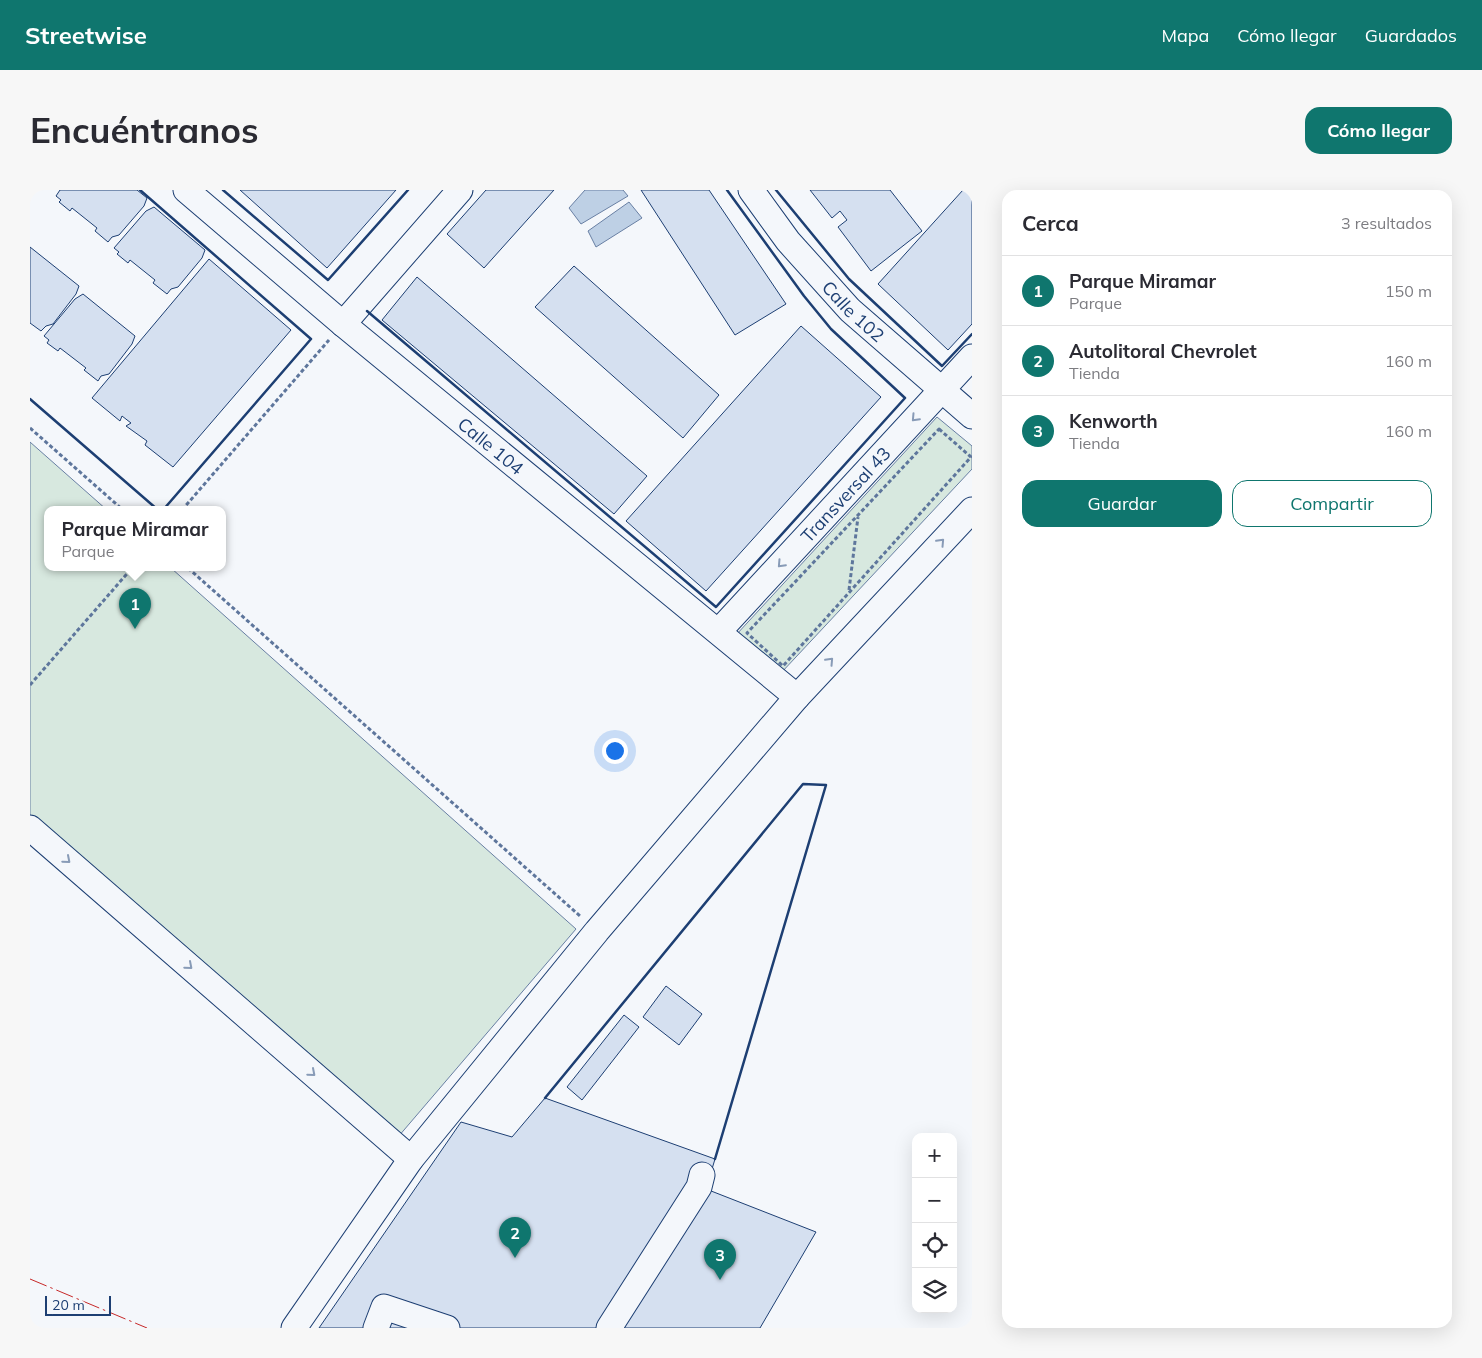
<!DOCTYPE html>
<html lang="es">
<meta charset="utf-8">
<style>
:root{--surface:#fff;--page:#f7f7f7;--text:#2b2b33;--muted:#7c7c81;--line:#e1e1e2;--accent:#0f766e}
body{margin:0;font-family:Mulish,sans-serif;background:var(--page);color:var(--text)}
.controls{position:absolute;right:15px;bottom:15px;display:grid;overflow:hidden;border-radius:10px;box-shadow:0 5px 20px #0002}
.controls button{width:45px;height:45px;display:grid;place-items:center;padding:0;border:0;border-bottom:1px solid var(--line);background:var(--surface);color:var(--text);font:25px sans-serif}
.scale{position:absolute;left:15px;bottom:12px;width:66px;box-sizing:border-box;padding-left:5px;border:2px solid #1d3f73;border-top:0;font-size:14px;line-height:18px;white-space:nowrap;color:#1d3f73;-webkit-text-stroke:4px #f4f7fb;paint-order:stroke}
.you{position:absolute;left:584px;top:560px;width:18px;height:18px;margin:-12px;border:4px solid #fff;border-radius:50%;background:#1a73e8;box-shadow:0 0 0 8px #1a73e833}
.badge{display:grid;place-items:center;width:32px;height:32px;border-radius:50%;background:var(--accent);color:#fff;font-size:16px;font-weight:700}
.pin{position:absolute;translate:-50% -41px;filter:drop-shadow(0 1px 2px #0008)}
.pin::after{content:'';position:absolute;top:26px;width:18px;height:15px;background:inherit;clip-path:polygon(0 0,100% 0,50% 100%)}
.popup{position:absolute;left:14px;top:316px;width:182px;height:65px;box-sizing:border-box;display:grid;place-content:center;border-radius:10px;background:var(--surface);filter:drop-shadow(0 1px 4px #0005);font-size:16px;white-space:nowrap;color:var(--muted)}
.popup b{font-size:19px;color:var(--text)}
.popup::after{content:'';position:absolute;left:50%;top:100%;margin-left:-10px;border:10px solid transparent;border-top-color:var(--surface)}
.list{margin:0;padding:0;list-style:none}
h2{display:flex;justify-content:space-between;align-items:center;height:65px;margin:0;padding:0 20px;font-size:21px}
h2 small{font-size:16px;font-weight:400;color:var(--muted)}
.list li{display:grid;grid-template-columns:32px 1fr auto;gap:15px;align-items:center;box-sizing:border-box;height:70px;padding:0 20px;border-top:1px solid var(--line)}
.list b{display:block;font-size:19px;white-space:nowrap}
.list p{margin:0;font-size:16px;white-space:nowrap;color:var(--muted)}
.list em{font-size:16px;font-style:normal;color:var(--muted)}
.actions{display:flex;gap:10px;padding:15px 20px}
.actions a{flex:1;padding:11px 0;border:1px solid var(--accent);border-radius:15px;text-align:center;font-size:18px;color:var(--accent)}
.actions .main{background:var(--accent);color:#fff}
.icon{flex:none;width:28px;height:28px;fill:none;stroke:currentColor;stroke-width:2;stroke-linecap:round;stroke-linejoin:round}
.map{position:relative;flex:none;width:942px;height:1138px;overflow:hidden;border-radius:15px}
header{display:flex;align-items:center;gap:30px;box-sizing:border-box;height:70px;padding:0 25px;background:var(--accent);color:#fff}
header strong{font-size:24px}
nav{display:flex;gap:28px;margin-inline-start:auto;font-size:18px}
.intro{display:flex;align-items:center;justify-content:space-between;box-sizing:border-box;height:120px;padding:0 30px}
h1{margin:0;font-size:35px}
.button{padding:12px 22px;border-radius:15px;background:var(--accent);color:#fff;font-size:18px;font-weight:700}
main{display:flex;gap:30px;padding:0 30px}
aside{flex:1;background:var(--surface);border-radius:15px;box-shadow:0 5px 20px #0002}
.map>svg:first-child{display:block}
.green{fill:#d7e8df;stroke:#687fa3}
.water{fill:#bed0e5;stroke:#687fa3}
.building{fill:#d5e0f0;stroke:#1d3f73}
.lines{fill:none;stroke-linecap:round;stroke-linejoin:round}
.minor-casing{stroke:#1d3f73;stroke-width:27}
.path{stroke:#5e769c;stroke-width:3;stroke-dasharray:4 2.5;stroke-linecap:butt}
.minor{stroke:#f4f7fb;stroke-width:25}
.wall{stroke:#1d3f73;stroke-width:2.5}
.power{stroke:#c62828;stroke-width:1;stroke-dasharray:18 4 2.5 4;stroke-linecap:butt}
.oneway{stroke:#889bb7}
.labels{text-anchor:middle;dominant-baseline:central;stroke-width:4;stroke-linejoin:round;paint-order:stroke}
.street-label{font-size:18px;fill:#1d3f73;stroke:#f4f7fb}
</style>
<header>
<strong>Streetwise</strong>
<nav><a>Mapa</a><a>Cómo llegar</a><a>Guardados</a></nav>
</header>
<div class="intro"><h1>Encuéntranos</h1><a class="button">Cómo llegar</a></div>
<main>
<div class="map">
<svg width="942" height="1138" viewBox="0 0 942 1138">
<rect width="100%" height="100%" fill="#f4f7fb"/>
<!-- green -->
<path class="green" d="M907 227 942 256V279L751 483 706 445Z
M0 252 77 320H18V378H141L546 739 368 947 0 626Z"/>
<!-- water -->
<path class="water" d="M555 0H593L598 6 551 34 539 18Z
M599 12 612 28 566 57 558 41Z"/>
<!-- building -->
<path class="building" d="M30 0H107L117 8 114 16 89 45 82 47 78 52 65 41 67 38 42 18 40 21 29 12 31 10 26 6Z
M210 0H366L297 78Z
M456 0H524L454 78 417 44Z
M611 0H679L756 114 705 145Z
M780 0H860L892 41 841 81 808 37 817 30 810 21 802 28Z
M933 0H942V134L918 160 848 94Z
M124 17 175 60 172 68 148 97 141 99 137 104 123 93 125 90 100 70 98 73 87 64 89 62 84 58 116 21Z
M0 57 49 96 46 104 23 134 16 136 11 141 0 133Z
M179 69 261 140 143 277 115 255 117 251 96 236 101 233 92 226 90 231 62 208Z
M544 76 689 205 653 248 505 117Z
M387 87 617 286 584 324 352 130Z
M53 104 105 146 102 154 79 184 71 186 68 191 54 180 56 178 30 158 28 161 17 153 19 150 14 146 45 109Z
M771 136 851 207 676 401 596 331Z
M636 796 672 824 649 855 613 827Z
M594 825 609 837 552 910 537 897Z
M515 908 685 969 676 999 592 1138H289L431 932 482 947Z
M676 999 786 1042 730 1138H592Z"/>
<g class="lines">
<defs>
<g id="minor">
<path id="s1" d="M156 0 313 134 767 507"/>
<path id="s2" d="M721 0 758 51 820 120 942 226"/>
<path d="M313 134 430 0"/>
<path id="s3" d="M689 441 942 167"/>
<path d="M0 638 381 969"/>
<path d="M264 1138 381 969 567 741 767 507 942 320"/>
<path d="M346 1138 354 1117 417 1138"/>
<path d="M579 1138 669 997 672 985"/>
</g>
</defs>
<!-- minor casing -->
<use href="#minor" class="minor-casing"/>
<!-- path -->
<path class="path" d="M0 238 93 320
M909 239 941 267 753 476 717 443Z
M152 320 299 150
M158 378 550 726
M819 400 828 327
M0 495 102 378"/>
<!-- minor -->
<use href="#minor" class="minor"/>
<!-- wall -->
<path class="wall" d="M110 0 281 149 133 320
M193 0 298 90 378 0
M746 0 819 89 912 176 942 144
M337 121 686 417 875 208 801 139 774 106 697 0
M0 209 128 320
M515 908 773 594 796 595 685 969"/>
<!-- power -->
<path class="power" d="M0 1089 117 1138"/>
</g>
<!-- one-way arrows -->
<defs><path id="oneway-chevron" d="M-2-3.5L2.5 0L-2 3.5" fill="none" stroke-width="1.6" stroke-linecap="round" stroke-linejoin="round" transform="scale(1.25)"/></defs>
<g class="oneway">
<use href="#oneway-chevron" transform="translate(885 228) rotate(133)"/>
<use href="#oneway-chevron" transform="translate(911 352) rotate(-47)"/>
<use href="#oneway-chevron" transform="translate(751 374) rotate(133)"/>
<use href="#oneway-chevron" transform="translate(800 471) rotate(-47)"/>
<use href="#oneway-chevron" transform="translate(37 670) rotate(41)"/>
<use href="#oneway-chevron" transform="translate(159 776) rotate(41)"/>
<use href="#oneway-chevron" transform="translate(282 883) rotate(41)"/>
</g>
<g class="labels">
<!-- street labels -->
<g class="street-label">
<text stroke="none"><textPath href="#s2" startOffset="159">Calle 102</textPath></text>
<text stroke="none"><textPath href="#s1" startOffset="398">Calle 104</textPath></text>
<text stroke="none"><textPath href="#s3" startOffset="186">Transversal 43</textPath></text>
</g>
</g>
</svg>
<div class="controls">
<button>+</button>
<button>−</button>
<button><svg class="icon" aria-label="locate" viewBox="0 0 24 24"><circle cx="12" cy="12" r="6"/><path d="M12 2v4M12 18v4M2 12h4M18 12h4"/></svg></button>
<button><svg class="icon" aria-label="layers" viewBox="0 0 24 24"><path d="M12 4l9 5-9 5-9-5zM3 14l9 5 9-5"/></svg></button>
</div>
<div class="scale">20 m</div>
<div class="you"></div>
<div class="pin badge" style="left:105px;top:439px">1</div>
<div class="popup"><b>Parque Miramar</b>Parque</div>
<div class="pin badge" style="left:485px;top:1068px">2</div>
<div class="pin badge" style="left:690px;top:1090px">3</div>
</div>
<aside>
<h2>Cerca<small>3 resultados</small></h2>
<ul class="list">
<li><span class="badge">1</span><div><b>Parque Miramar</b><p>Parque</p></div><em>150 m</em></li>
<li><span class="badge">2</span><div><b>Autolitoral Chevrolet</b><p>Tienda</p></div><em>160 m</em></li>
<li><span class="badge">3</span><div><b>Kenworth</b><p>Tienda</p></div><em>160 m</em></li>
</ul>
<div class="actions"><a class="main">Guardar</a><a>Compartir</a></div>
</aside>
</main>
